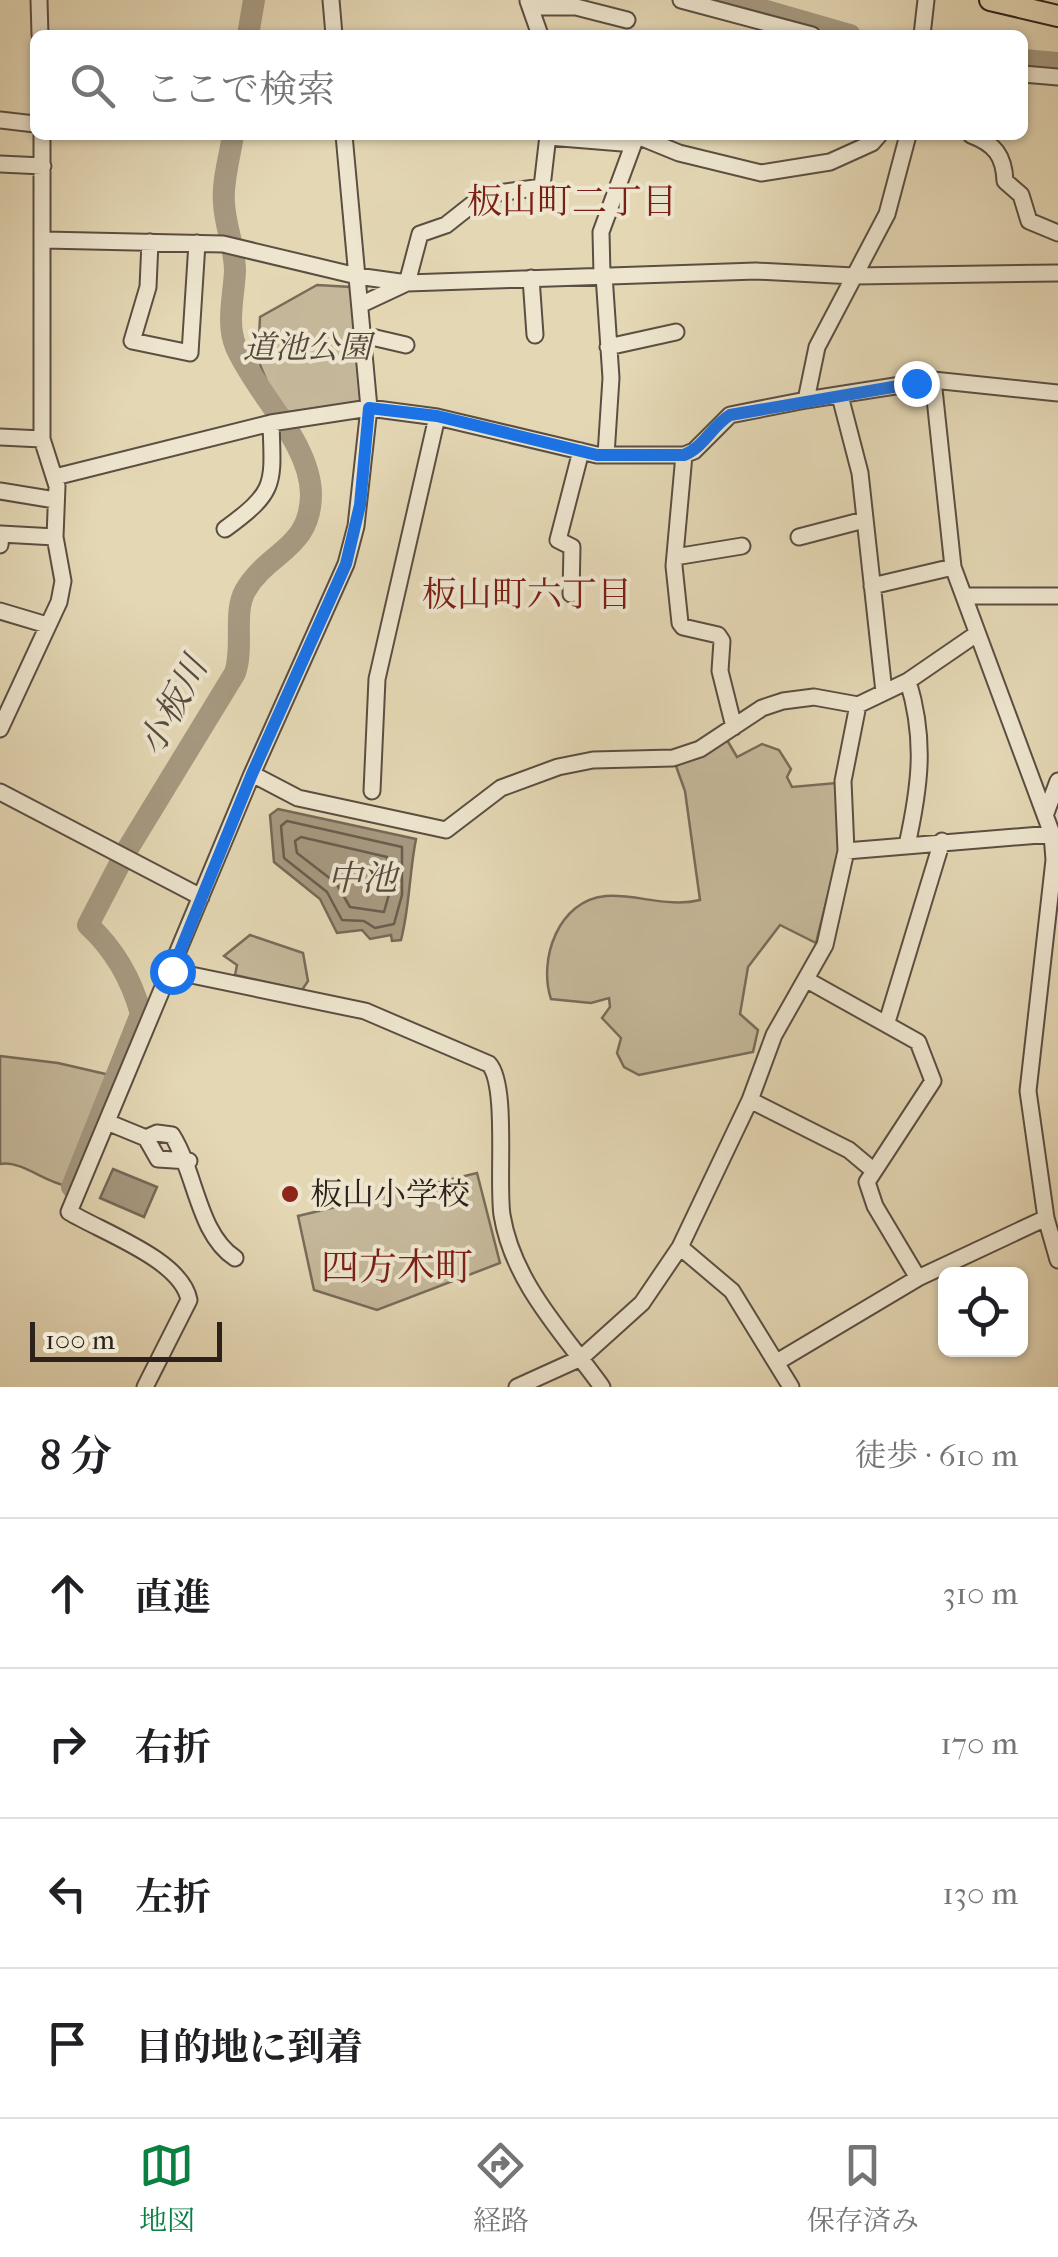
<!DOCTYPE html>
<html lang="ja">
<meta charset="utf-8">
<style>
:root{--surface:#fff;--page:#f2f2f2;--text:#202124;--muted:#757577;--line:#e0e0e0;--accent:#0b8043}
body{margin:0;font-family:"IM FELL French Canon","Noto Serif JP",serif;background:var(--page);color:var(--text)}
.controls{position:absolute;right:30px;bottom:30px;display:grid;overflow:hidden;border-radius:15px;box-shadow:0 2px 8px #0004}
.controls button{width:90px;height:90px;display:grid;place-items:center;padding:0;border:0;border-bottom:2px solid var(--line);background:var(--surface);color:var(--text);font:50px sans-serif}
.scale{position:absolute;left:30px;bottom:25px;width:192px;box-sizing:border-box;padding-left:10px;border:5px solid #2d211c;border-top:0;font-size:28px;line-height:35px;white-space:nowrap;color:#2d211c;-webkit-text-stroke:8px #ede5ce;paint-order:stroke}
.stop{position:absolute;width:30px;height:30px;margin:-22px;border:8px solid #1a73e8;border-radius:50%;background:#fff}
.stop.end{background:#1a73e8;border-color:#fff;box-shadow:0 2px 10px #0008}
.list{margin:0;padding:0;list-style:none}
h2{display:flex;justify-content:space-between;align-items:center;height:130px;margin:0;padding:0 40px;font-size:42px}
h2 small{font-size:32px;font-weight:400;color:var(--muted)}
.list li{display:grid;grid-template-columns:65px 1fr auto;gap:30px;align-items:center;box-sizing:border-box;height:150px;padding:0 40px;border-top:2px solid var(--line)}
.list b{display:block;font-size:38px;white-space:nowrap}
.list em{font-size:32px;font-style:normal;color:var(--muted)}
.icon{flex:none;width:55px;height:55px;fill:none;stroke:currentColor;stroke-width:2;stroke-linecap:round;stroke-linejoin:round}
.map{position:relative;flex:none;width:1058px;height:1387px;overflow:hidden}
.search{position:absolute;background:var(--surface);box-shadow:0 2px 8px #0004;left:30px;right:30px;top:30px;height:110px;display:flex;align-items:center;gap:25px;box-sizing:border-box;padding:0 35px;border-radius:15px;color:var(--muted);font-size:38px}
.sheet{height:730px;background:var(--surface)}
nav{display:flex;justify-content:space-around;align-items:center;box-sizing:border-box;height:140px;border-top:2px solid var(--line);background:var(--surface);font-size:28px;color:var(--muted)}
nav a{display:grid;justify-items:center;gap:5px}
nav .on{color:var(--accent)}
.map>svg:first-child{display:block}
.green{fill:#c5b89a;stroke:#796c5b;stroke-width:2.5}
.water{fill:#a69980;stroke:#766958;stroke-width:2.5}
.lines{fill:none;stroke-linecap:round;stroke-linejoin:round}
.shore{stroke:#6a5d4e;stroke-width:2.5}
.river{stroke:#a69980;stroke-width:22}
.minor-casing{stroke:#5b4e42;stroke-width:19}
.major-casing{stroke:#2d211c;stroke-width:24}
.minor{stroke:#ede5ce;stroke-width:15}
.major{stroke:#e4d7b4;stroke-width:20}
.route{stroke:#1a73e8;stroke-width:12}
.poi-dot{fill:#8f2418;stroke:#ede5ce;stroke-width:4}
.labels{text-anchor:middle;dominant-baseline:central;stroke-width:8;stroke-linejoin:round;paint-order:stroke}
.park-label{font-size:32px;font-style:italic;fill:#53473c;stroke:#ede5ce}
.poi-label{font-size:32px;fill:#2d211c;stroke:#ede5ce;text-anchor:start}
.neighbourhood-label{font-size:35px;fill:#7a1f14;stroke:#ede5ce}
.water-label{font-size:35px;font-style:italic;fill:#574b3f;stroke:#ede5ce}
.quarter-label{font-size:38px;fill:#7a1f14;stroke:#ede5ce}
</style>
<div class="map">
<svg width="1058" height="1387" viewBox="0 0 1058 1387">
<rect width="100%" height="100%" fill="#e4d7b4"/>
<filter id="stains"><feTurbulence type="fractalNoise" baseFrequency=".002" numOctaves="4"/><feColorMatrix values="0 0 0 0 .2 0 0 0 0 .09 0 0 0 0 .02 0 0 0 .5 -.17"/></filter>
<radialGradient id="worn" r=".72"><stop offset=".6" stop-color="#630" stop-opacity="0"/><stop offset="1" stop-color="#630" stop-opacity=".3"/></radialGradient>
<!-- green -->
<path class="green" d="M317 285 351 287 363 403 280 413 258 360 260 317Z
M727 740 737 757 762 744 779 750 791 769 787 777 792 787 836 783 839 850 816 943 780 925 748 967 740 1014 758 1030 753 1052 639 1075 624 1067 617 1053 621 1038 602 1018 610 1007 609 998 591 1003 551 999C538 960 558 900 606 896 637 894 668 908 700 900L685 791 676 766Z
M250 935 303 953 308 981 302 990 235 975 237 965 224 956Z
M0 1056 58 1063 114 1076 68 1186C45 1183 22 1160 0 1164Z
M477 1173 500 1263 377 1310 314 1290 298 1216Z"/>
<!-- water -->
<path class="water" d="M278 809 416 839C409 874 410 905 401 940L392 941 391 935 370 939 362 930 337 933 320 899 274 862 270 815Z
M113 1169 157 1187 144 1217 100 1198Z"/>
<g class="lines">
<!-- shore -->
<path class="shore" d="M287 821 402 847V895L394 924 375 928 364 921 342 920 327 892 284 858 281 826Z
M301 837 387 857 389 894 384 912 350 907 336 883 297 853 295 841Z"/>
<!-- river -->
<path class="river" d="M728 0 850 35
M248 35 254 0
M1023 60 1058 63
M72 1187 141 1014C132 981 114 949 88 925L127 850 235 673C244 647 233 613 245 591 268 551 311 549 311 494 310 442 257 395 236 347 226 324 234 295 235 271 235 248 225 226 224 203 222 182 230 156 233 135"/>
<defs>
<path id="minor" d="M39 0 40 35
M331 0 334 35
M681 0 812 35
M528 1 540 35
M530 7H576L627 20
M922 35 926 0
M1023 74 1058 77
M0 120 35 124
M635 135 679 153 761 173 830 162 872 143 879 135
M971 135C995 144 1004 156 1005 181L1021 195 1029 221 1058 233
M549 137 622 143 636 137 601 232 602 275
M0 164 43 166
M45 240 223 244 357 276 407 283 756 271 854 276 1058 273
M150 242 148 287 132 341 190 353 197 243
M604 275 611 378 606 455
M531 278 535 335
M360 305 407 283 420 234 446 225 484 195 542 187 548 135
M363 335 406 345
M608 347 676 332
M933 380 953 567 1052 834 1054 860 1028 1091 1046 1218 1058 1260
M840 396 860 473 884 692
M806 400 817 347 887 214 908 135
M0 437 42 439
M684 455 674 566 680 623 683 627 718 635 722 641 720 671 734 727
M55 477 271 423 369 408 437 417 597 455H684L694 451 730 415 806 400 933 380 1058 393
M0 491 55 500
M225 529C277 491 273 485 271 423
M799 537 864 520
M0 545 1 534 55 537
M675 557 742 546
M872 586 953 567
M571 594 572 547 558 540 581 451
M964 596H1058
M0 611 47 625
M0 729 59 602 63 581 55 537 57 486 42 439V135
M252 774 298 798 446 830 501 788 558 767 593 760 673 758 700 749 762 708 783 701 814 697 858 705 908 681 975 635
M372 791 377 679 437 417
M0 792 201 897
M1046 813 1058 781
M907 845C920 786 926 740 908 681
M846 851 1052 834
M172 971 365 1011 489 1064C508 1085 497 1181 502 1215 513 1283 564 1334 602 1387
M807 980 918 1042 933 1081 867 1182 875 1206 918 1278
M887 1022 942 841
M750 1100 849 1150 874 1171
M107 1122 146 1138 157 1133 172 1135C196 1173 198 1234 235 1258
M146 1138 158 1159 189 1161
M680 1247 732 1291 791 1387
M777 1362 918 1278 1046 1218
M145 1387 189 1300C182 1260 102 1232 69 1212L252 774 346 564 356 526 369 408 344 135
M517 1387 581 1358 642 1303 680 1247 750 1100 774 1035 825 945 846 851 843 781 858 705"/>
<path id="major" d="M990 0 1058 16"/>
</defs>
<!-- minor casing -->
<use href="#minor" class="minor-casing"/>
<!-- major casing -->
<use href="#major" class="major-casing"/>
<!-- minor -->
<use href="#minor" class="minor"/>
<!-- major -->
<use href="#major" class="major"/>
</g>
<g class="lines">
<!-- route -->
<path class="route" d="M172 971 252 774 346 564 360 505 369 408 437 416 597 455H684C703 448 712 426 730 415L916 383"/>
</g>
<!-- markers -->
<circle class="poi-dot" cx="290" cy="1194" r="10"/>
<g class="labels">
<!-- park labels -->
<g class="park-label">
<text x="307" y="347">道池公園</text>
</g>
<!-- poi labels -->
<g class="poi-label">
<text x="310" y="1194">板山小学校</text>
</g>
<!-- neighbourhood labels -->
<g class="neighbourhood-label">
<text x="572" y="201">板山町二丁目</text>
<text x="527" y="594">板山町六丁目</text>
</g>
<!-- water labels -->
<g class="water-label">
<text transform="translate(173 706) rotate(-62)">小板川</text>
<text x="362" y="878">中池</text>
</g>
<!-- quarter labels -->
<g class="quarter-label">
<text x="397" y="1267">四方木町</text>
</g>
</g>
<rect width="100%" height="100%" filter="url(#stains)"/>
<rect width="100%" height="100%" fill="url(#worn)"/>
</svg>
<div class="controls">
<button><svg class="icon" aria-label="locate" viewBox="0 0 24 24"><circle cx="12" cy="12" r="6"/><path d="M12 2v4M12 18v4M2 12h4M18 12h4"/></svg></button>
</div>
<div class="scale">100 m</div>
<div class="stop" style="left:172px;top:971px"></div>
<div class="stop end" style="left:916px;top:383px"></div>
<div class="search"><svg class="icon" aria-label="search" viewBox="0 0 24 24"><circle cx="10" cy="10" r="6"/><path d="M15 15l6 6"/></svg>ここで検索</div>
</div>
<section class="sheet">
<h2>8 分<small>徒歩 · 610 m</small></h2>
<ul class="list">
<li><svg class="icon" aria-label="ahead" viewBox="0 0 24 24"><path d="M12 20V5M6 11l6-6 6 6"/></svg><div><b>直進</b></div><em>310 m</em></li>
<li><svg class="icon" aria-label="right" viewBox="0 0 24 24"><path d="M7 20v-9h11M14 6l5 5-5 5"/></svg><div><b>右折</b></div><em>170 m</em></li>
<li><svg class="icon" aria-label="left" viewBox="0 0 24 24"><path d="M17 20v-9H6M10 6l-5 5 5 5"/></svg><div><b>左折</b></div><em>130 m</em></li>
<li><svg class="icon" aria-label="arrive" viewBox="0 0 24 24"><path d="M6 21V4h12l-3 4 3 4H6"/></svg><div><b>目的地に到着</b></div></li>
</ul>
</section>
<nav>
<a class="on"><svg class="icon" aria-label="map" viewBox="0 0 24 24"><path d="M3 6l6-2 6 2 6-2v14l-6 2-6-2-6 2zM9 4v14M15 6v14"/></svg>地図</a>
<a><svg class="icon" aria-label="directions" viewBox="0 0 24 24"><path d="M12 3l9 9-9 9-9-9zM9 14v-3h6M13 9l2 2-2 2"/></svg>経路</a>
<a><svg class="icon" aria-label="saved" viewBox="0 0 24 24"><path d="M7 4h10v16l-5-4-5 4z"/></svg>保存済み</a>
</nav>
